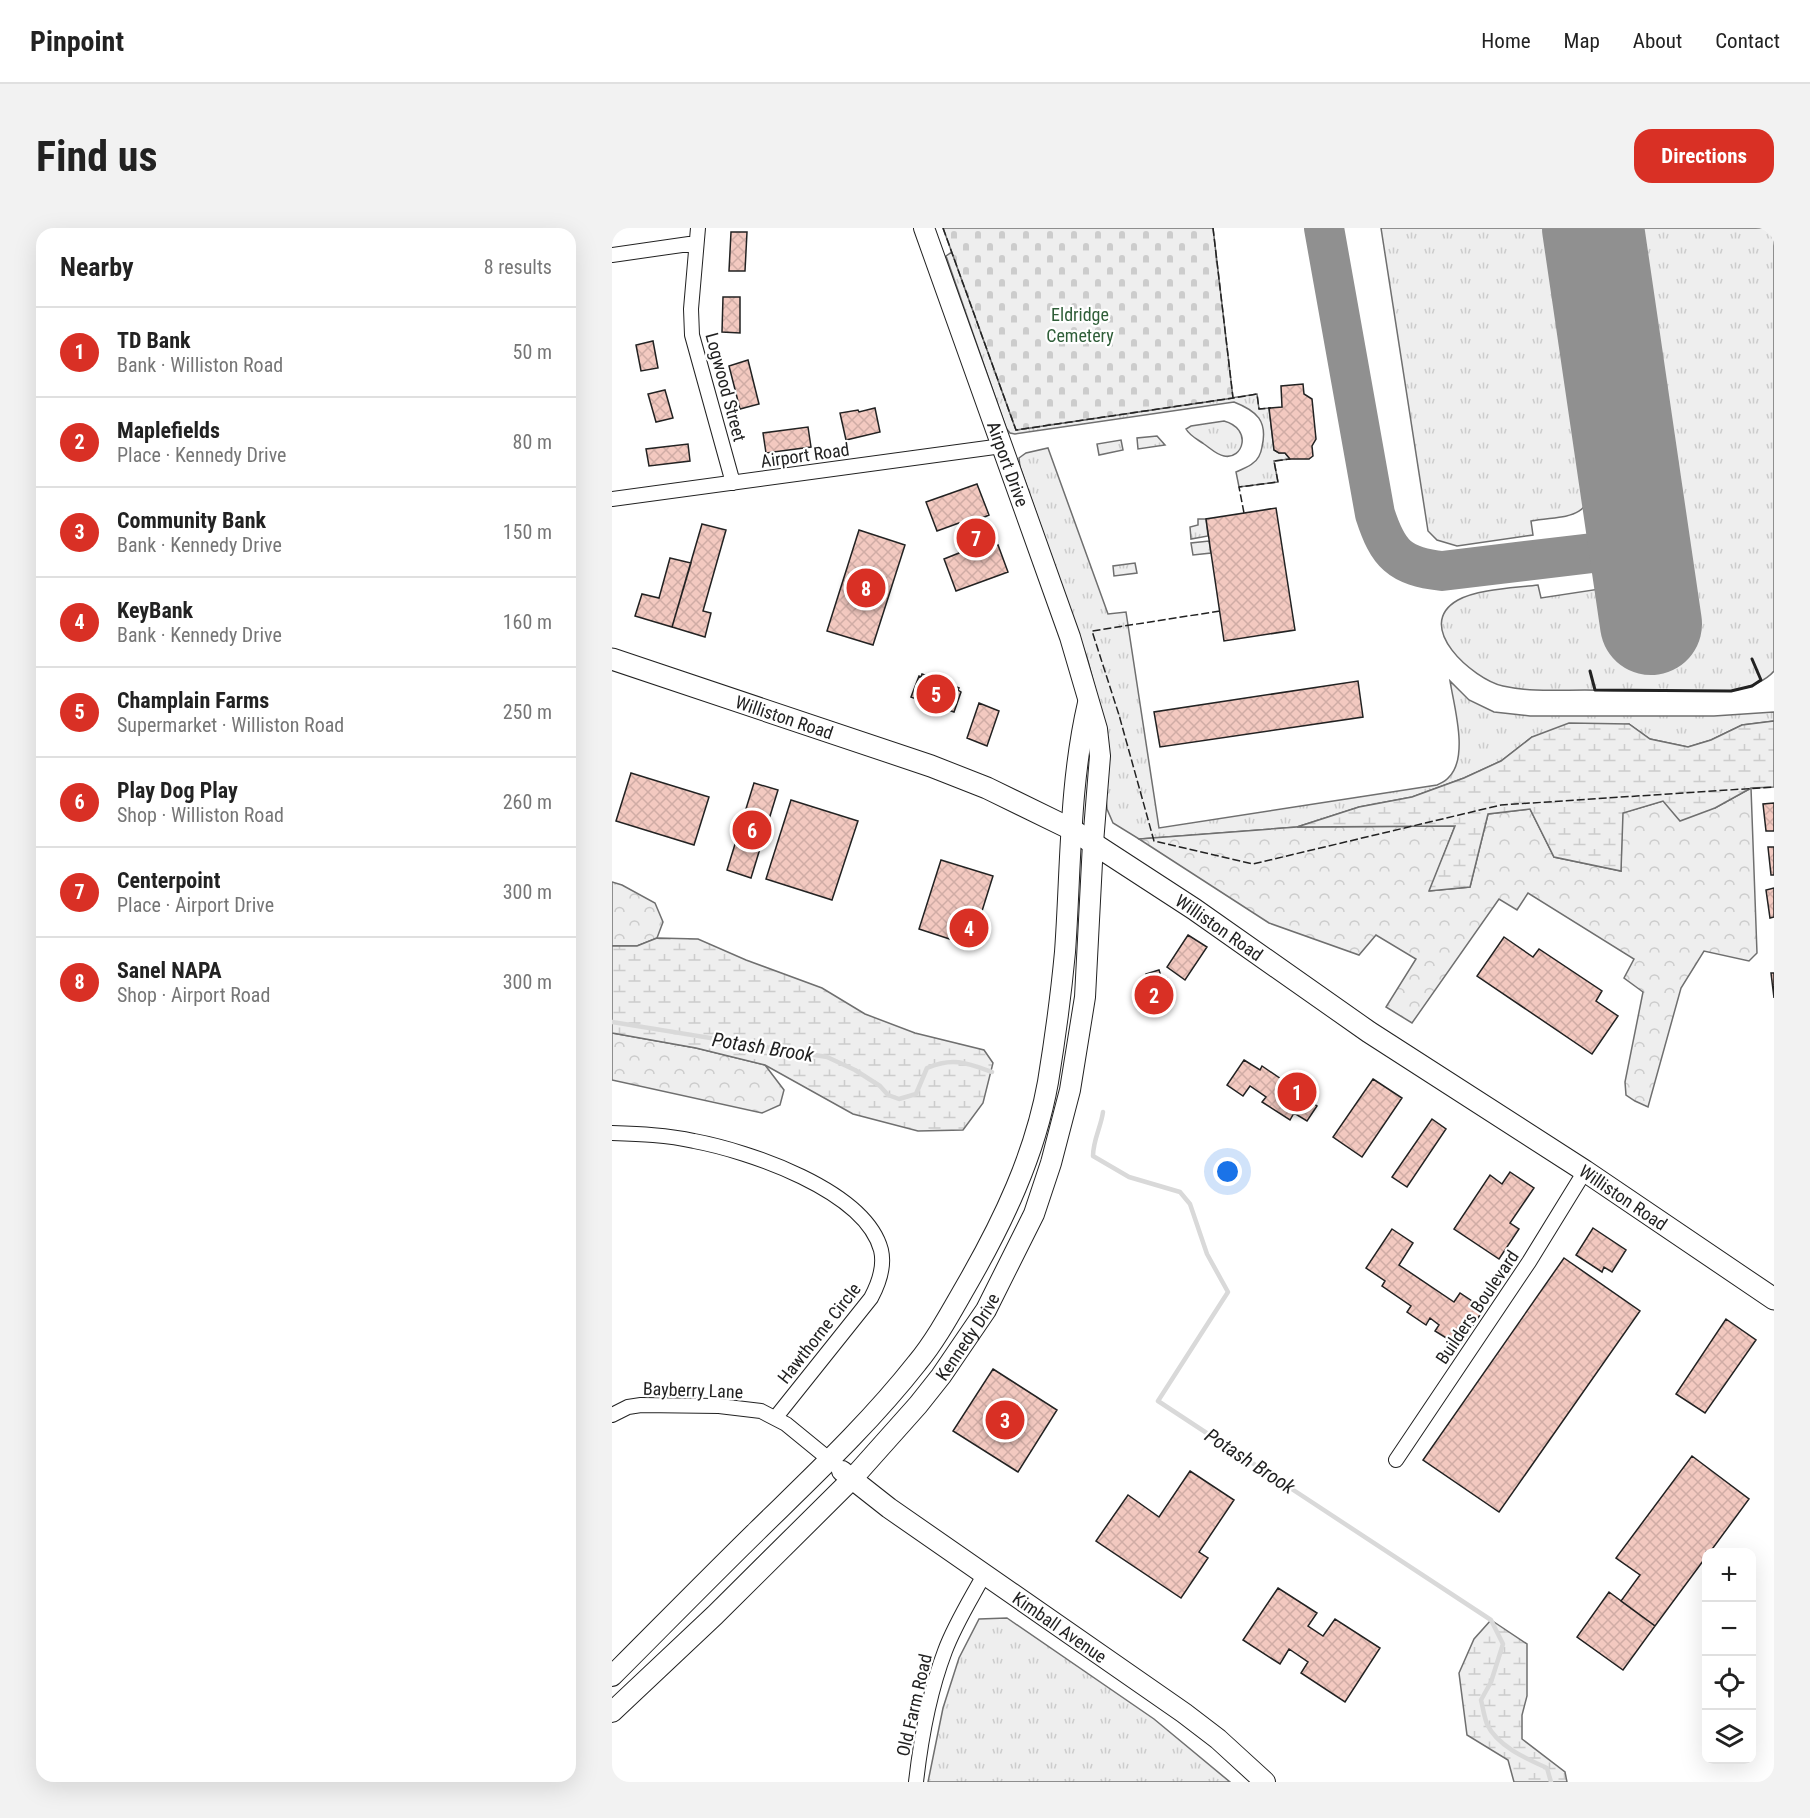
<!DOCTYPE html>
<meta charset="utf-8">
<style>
:root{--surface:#fff;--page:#f2f2f2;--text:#222;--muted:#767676;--line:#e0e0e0;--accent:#d93025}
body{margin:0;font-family:"Roboto Condensed",sans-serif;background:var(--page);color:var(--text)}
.controls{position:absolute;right:18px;bottom:18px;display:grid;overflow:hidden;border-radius:12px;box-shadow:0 6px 24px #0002}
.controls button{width:54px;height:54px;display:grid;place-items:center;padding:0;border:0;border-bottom:2px solid var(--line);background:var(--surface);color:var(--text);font:30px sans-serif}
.you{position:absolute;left:616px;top:944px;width:21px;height:21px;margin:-15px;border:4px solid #fff;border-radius:50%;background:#1a73e8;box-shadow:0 0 0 9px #1a73e833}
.badge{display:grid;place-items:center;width:39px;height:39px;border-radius:50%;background:var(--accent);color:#fff;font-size:20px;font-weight:700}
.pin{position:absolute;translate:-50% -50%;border:3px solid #fff;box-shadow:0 2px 6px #0006}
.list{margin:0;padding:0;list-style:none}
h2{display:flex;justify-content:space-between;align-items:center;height:78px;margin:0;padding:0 24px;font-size:26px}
h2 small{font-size:20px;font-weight:400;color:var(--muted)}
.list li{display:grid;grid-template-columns:39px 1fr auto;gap:18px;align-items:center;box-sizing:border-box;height:90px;padding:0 24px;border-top:2px solid var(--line)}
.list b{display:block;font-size:22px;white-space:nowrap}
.list p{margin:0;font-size:20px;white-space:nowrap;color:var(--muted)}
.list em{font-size:20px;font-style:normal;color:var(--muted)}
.icon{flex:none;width:33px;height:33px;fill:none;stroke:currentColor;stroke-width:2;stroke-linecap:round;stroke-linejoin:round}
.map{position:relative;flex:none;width:1162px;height:1554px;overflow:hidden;border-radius:18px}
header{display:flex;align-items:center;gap:36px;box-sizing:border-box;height:84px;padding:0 30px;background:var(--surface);border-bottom:2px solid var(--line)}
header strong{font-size:28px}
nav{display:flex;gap:33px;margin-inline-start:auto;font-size:21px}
.intro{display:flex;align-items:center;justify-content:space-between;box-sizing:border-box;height:144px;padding:0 36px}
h1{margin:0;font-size:42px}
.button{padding:15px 27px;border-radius:18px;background:var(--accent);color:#fff;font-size:21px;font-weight:700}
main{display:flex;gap:36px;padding:0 36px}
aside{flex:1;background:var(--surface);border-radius:18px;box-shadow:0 6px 24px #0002}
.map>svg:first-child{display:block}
.grass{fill:url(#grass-tufts);stroke:#6f6f6f;stroke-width:1.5}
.forest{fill:url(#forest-crowns);stroke:#6f6f6f;stroke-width:1.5}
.wetland{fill:url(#wetland-marsh);stroke:#6f6f6f;stroke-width:1.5}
.cemetery{fill:url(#cemetery-stones);stroke:#6f6f6f;stroke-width:1.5}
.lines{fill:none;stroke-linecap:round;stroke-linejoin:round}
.stream{stroke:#d9d9d9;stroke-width:4.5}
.taxiway{stroke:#909090;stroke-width:40}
.runway{stroke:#909090;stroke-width:102}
.building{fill:url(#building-cross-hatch);stroke:#222;stroke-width:1.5}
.minor-casing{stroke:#222;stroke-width:16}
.secondary-casing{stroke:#222;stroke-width:22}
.primary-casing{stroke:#222;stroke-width:23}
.minor{stroke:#fff;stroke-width:14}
.secondary{stroke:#fff;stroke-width:20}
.primary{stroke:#fff;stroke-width:21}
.fence{stroke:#222;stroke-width:1.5;stroke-dasharray:8 3;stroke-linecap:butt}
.wall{stroke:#222;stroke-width:3}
.labels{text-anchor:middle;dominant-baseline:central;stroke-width:4.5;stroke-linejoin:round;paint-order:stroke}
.park-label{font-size:18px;fill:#2f5e38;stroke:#fff}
.street-label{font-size:18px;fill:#222;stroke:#fff}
.water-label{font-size:20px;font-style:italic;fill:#222;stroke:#fff}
</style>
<header>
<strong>Pinpoint</strong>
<nav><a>Home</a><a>Map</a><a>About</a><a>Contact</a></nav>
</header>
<div class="intro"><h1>Find us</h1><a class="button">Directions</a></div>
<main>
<aside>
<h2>Nearby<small>8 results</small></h2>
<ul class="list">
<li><span class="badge">1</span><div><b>TD Bank</b><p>Bank · Williston Road</p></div><em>50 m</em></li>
<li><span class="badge">2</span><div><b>Maplefields</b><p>Place · Kennedy Drive</p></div><em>80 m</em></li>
<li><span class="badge">3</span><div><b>Community Bank</b><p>Bank · Kennedy Drive</p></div><em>150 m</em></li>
<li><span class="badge">4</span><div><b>KeyBank</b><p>Bank · Kennedy Drive</p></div><em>160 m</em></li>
<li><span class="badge">5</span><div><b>Champlain Farms</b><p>Supermarket · Williston Road</p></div><em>250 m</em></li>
<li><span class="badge">6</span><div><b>Play Dog Play</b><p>Shop · Williston Road</p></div><em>260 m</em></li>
<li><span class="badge">7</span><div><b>Centerpoint</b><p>Place · Airport Drive</p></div><em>300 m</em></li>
<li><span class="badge">8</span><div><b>Sanel NAPA</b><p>Shop · Airport Road</p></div><em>300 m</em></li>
</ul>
</aside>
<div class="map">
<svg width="1162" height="1554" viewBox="0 0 1162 1554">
<defs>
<pattern id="grass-tufts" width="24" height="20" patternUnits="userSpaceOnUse" patternTransform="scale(1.5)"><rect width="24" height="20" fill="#eee"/><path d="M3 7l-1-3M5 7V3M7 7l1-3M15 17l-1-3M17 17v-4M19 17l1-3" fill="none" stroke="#ccc"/></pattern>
<pattern id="forest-crowns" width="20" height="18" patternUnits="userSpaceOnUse" patternTransform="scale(1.5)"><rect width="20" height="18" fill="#eee"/><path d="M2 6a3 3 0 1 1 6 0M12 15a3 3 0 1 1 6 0" fill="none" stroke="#ccc"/></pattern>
<pattern id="wetland-marsh" width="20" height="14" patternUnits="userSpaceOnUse" patternTransform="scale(1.5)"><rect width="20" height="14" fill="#eee"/><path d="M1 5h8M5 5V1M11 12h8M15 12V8" fill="none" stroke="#ccc"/></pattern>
<pattern id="cemetery-stones" width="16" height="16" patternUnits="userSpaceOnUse" patternTransform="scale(1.5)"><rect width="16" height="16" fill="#eee"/><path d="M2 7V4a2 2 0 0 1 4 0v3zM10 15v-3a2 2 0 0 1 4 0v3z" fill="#ccc"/></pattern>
<pattern id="building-cross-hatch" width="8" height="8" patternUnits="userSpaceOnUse" patternTransform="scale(1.5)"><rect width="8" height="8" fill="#f3c9c0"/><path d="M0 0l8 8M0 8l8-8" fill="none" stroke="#d0aca5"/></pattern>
</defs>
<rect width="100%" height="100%" fill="#fff"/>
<!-- grass -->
<path class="grass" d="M769 0H940L979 254C979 294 950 287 919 293L921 307 845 318 825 312 816 303Z
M1021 0H1162V443C1152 455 1134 460 1119 463 1070 463 1021 463 973 462 946 462 918 464 891 458 861 451 800 398 846 372 866 361 903 360 926 357L929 370 994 360 999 402 1079 389Z
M340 24 404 202 645 166 647 181 657 180 662 222 667 225H673L678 231 662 233 666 254 627 259 624 244C630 241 637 239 641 235 647 231 649 225 650 219 656 193 645 183 622 174L403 206 398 205 394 200 334 28Z
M612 193C641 201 631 232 612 228 605 227 598 220 592 216 585 211 578 208 574 201L579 198Z
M545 208 553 217 526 221 525 210Z
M509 212 511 222 487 227 485 216Z
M436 220 496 386 514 384 547 600 825 557C829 555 834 553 837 549 857 529 842 478 838 453L857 472 882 484 918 488H1102L1162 484V493L1130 497 1099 512 1076 519 1038 511 1017 496 920 509 889 533 852 550 800 569 747 579 685 599 527 611 501 595 495 581 485 468 476 433 408 239 407 230 414 225Z
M586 291H594L596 308 579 311 578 299 586 297Z
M597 313 599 325 581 327 579 315Z
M523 335 525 345 502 348 501 338Z
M395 1390 542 1491 618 1554H316L331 1480 347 1430 367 1391Z"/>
<!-- forest -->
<path class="forest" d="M1139 560 1145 725 1137 733 1092 723 1069 760 1036 879 1023 873 1014 867 1013 854 1031 764 1012 750 1022 731 916 665 905 682 887 671 800 795 774 779 804 731 764 707 747 727 657 695 527 611 685 599 843 598 818 663 858 659 876 586 918 581 942 629 1009 643 1010 585 1051 573 1103 580Z
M0 654 10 657 43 675 51 694 45 710 25 718H0Z
M0 805 84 820 153 837 172 862 168 877 150 885 0 852Z"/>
<!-- wetland -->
<path class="wetland" d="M1162 493V559L1139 560 1103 580 1068 593 1051 573 1011 585 1009 643 942 629 918 581 876 586 858 659 817 663 843 598 685 599 747 579 800 569 852 550 889 533 920 509 957 495 1017 496 1038 511 1076 519 1099 512 1130 497Z
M45 710 86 711 134 732 210 760 253 786 303 805 372 822 381 835 371 875 351 902 306 903 241 886 153 837 84 820 0 805V718H25Z
M879 1392 915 1416V1468L910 1487V1511L953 1544 955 1554H902L896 1532 855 1507 847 1445 862 1411Z"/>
<!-- cemetery -->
<path class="cemetery" d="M331 0H601L621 170 404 202Z"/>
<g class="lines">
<!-- stream -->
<path class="stream" d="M0 794 215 829 243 842 268 858 276 867 287 871 304 866 315 840C341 829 355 835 380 844
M491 884C489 899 481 912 481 928L517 949 568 964 578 976 595 1026 616 1064 546 1173 879 1392 891 1416 879 1454 869 1472C871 1480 872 1488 875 1496 885 1518 915 1531 935 1540L939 1554"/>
<!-- taxiway -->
<path class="taxiway" d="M712 0 763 286C776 326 787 338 830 343L989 324C993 320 1000 317 1004 313 1024 294 1019 265 1017 241"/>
<!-- runway -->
<path class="runway" d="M981 0 1039 396"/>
</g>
<!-- building -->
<path class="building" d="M119 4H135L133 43H117Z
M111 69H128V105L110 104Z
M41 113 46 140 29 143 24 117Z
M136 132 147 176 128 181 117 138Z
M691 156 692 166 700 171 704 211 700 218 701 228 697 231H678L673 225H667L662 222 657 180 670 179 669 158Z
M53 162 61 190 44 194 36 166Z
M263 180 268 204 234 212 228 185 246 182 247 184Z
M196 199 199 219 154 225 151 205Z
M76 216 78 233 37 238 34 221Z
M365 256 377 287 368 291 379 319 386 317 396 344 344 363 332 331 357 321 347 295 325 303 314 274Z
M664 280 683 402 612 413 594 291Z
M90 296 114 302 91 383 99 385 93 409 60 399Z
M247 302 293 317 261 417 215 403Z
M58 330 79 335 60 399 23 388 30 366 47 370Z
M310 446 347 460 346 462 349 464 342 484 299 469 307 448 309 449Z
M746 453 751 489 548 519 542 484Z
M367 475 387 483 375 518 355 510Z
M19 545 97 569 82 617 4 593Z
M142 555 166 562 139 650 115 642Z
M179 572 246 593 220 672 154 651Z
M1162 575V603H1154L1151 576Z
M1156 619H1162V647H1159Z
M329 632 381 648 359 718 307 701Z
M1162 660V689L1158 690 1154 662Z
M576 707 595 719 573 752 555 739Z
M892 709 921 729 927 721 990 763 984 773 1006 788 980 826 865 748Z
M547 742 550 751 555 750 560 774 552 776 553 783 542 785 540 778 528 781 523 759 536 754 534 746Z
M1159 745H1162V770Z
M632 832 648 842 650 838 675 855 678 850 697 863 693 870 705 878 695 893 682 885 678 892 650 874 654 869 638 858 631 868 615 857Z
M761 851 790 870 750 929 721 909Z
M820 891 834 901 795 959 780 949Z
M898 944 922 960 898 995 907 1001 887 1031 842 1001 878 947 890 956Z
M981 1000 1014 1022 1000 1044 992 1039 990 1044 964 1027Z
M780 1001 801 1015 787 1037 842 1074 848 1065 872 1081 847 1118 823 1103 827 1097 818 1090 814 1097 795 1084 799 1078 770 1058 773 1053 754 1040Z
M952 1030 1028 1083 887 1284 811 1232Z
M1114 1091 1144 1112 1093 1185 1064 1166Z
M381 1141 445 1182 406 1244 341 1203Z
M1080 1228 1137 1271 1098 1324H1094V1329L1043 1398 1009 1373 1028 1347 1004 1330Z
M578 1243 622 1272 587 1324 596 1330 569 1370 484 1313 516 1267 547 1289Z
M666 1360 705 1385 696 1398 711 1408 723 1391 768 1420 733 1474 689 1445 696 1434 677 1421 668 1436 631 1412Z
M997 1364 1043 1398 1011 1442 965 1409Z"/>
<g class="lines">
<defs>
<path id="minor" d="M86 0 79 81 80 107 121 255
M0 27 84 15
M0 271 390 218
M0 905C28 906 55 907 82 913 136 923 253 962 269 1022 273 1039 267 1055 259 1070L164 1189
M0 1187 16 1179 29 1177 107 1178 149 1183 174 1196 218 1232
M784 1232 917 1034 973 943
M304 1554C309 1510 317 1465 333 1423 343 1396 359 1371 373 1345"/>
<g id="secondary">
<path id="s1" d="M230 1243 277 1280 572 1485 606 1511 653 1554"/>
<path d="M0 1448C48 1400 96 1351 145 1303 200 1249 257 1196 305 1135 324 1112 339 1084 354 1058 391 994 423 927 436 854 443 811 449 767 453 724 459 641 457 557 476 475"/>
<path id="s2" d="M0 1484 103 1387 240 1251 306 1177 329 1148 374 1082 422 986 439 935 458 862 473 769 481 615 488 528 485 501 458 409 312 0"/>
</g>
<g id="primary">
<path id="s3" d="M0 431 319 538 375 560 459 601 582 681 757 804 973 943 1162 1071"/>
</g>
</defs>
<!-- minor casing -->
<use href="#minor" class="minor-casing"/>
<!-- secondary casing -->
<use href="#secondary" class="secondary-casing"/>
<!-- primary casing -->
<use href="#primary" class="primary-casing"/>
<!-- minor -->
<use href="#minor" class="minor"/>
<!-- secondary -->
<use href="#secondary" class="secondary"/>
<!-- primary -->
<use href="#primary" class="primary"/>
<!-- fence -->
<path class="fence" d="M331 0 404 202 621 170
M601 0 621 170 645 166 647 181 659 180
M632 285 627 259 666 254 662 233 678 231
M608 383 480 403 507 487 542 613 641 636 889 577 1162 559"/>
<!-- wall -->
<path class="wall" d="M978 443 983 462 1119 463 1140 458 1149 452 1140 431"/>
</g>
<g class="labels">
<!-- park labels -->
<g class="park-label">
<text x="468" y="86">Eldridge<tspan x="468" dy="21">Cemetery</tspan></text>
</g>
<!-- street labels -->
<g class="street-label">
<text transform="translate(114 159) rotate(75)">Logwood Street</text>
<text transform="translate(193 227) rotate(-8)">Airport Road</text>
<text transform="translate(396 236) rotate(70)">Airport Drive</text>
<text stroke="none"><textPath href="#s3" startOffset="182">Williston Road</textPath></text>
<text stroke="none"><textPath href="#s3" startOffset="668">Williston Road</textPath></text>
<text stroke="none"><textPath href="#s3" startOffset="1154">Williston Road</textPath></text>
<text transform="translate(865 1079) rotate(-56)">Builders Boulevard</text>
<text transform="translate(207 1105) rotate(-52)">Hawthorne Circle</text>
<text stroke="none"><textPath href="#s2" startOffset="518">Kennedy Drive</textPath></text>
<text transform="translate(81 1162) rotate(2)">Bayberry Lane</text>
<text stroke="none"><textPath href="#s1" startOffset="268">Kimball Avenue</textPath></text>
<text transform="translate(302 1477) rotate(-77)">Old Farm Road</text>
</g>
<!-- water labels -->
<g class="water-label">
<text transform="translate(151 819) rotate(9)">Potash Brook</text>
<text transform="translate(638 1233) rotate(33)">Potash Brook</text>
</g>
</g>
</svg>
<div class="controls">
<button>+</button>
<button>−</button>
<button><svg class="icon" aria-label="locate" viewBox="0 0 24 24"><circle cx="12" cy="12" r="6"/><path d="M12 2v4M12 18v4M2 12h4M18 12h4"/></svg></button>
<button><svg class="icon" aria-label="layers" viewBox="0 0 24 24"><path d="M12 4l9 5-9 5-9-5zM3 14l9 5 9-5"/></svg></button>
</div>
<div class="you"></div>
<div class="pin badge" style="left:685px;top:864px">1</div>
<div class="pin badge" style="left:542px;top:767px">2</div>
<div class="pin badge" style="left:393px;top:1192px">3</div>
<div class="pin badge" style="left:357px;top:700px">4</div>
<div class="pin badge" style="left:324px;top:466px">5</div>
<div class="pin badge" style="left:140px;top:602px">6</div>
<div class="pin badge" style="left:364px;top:310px">7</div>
<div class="pin badge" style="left:254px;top:360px">8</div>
</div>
</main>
